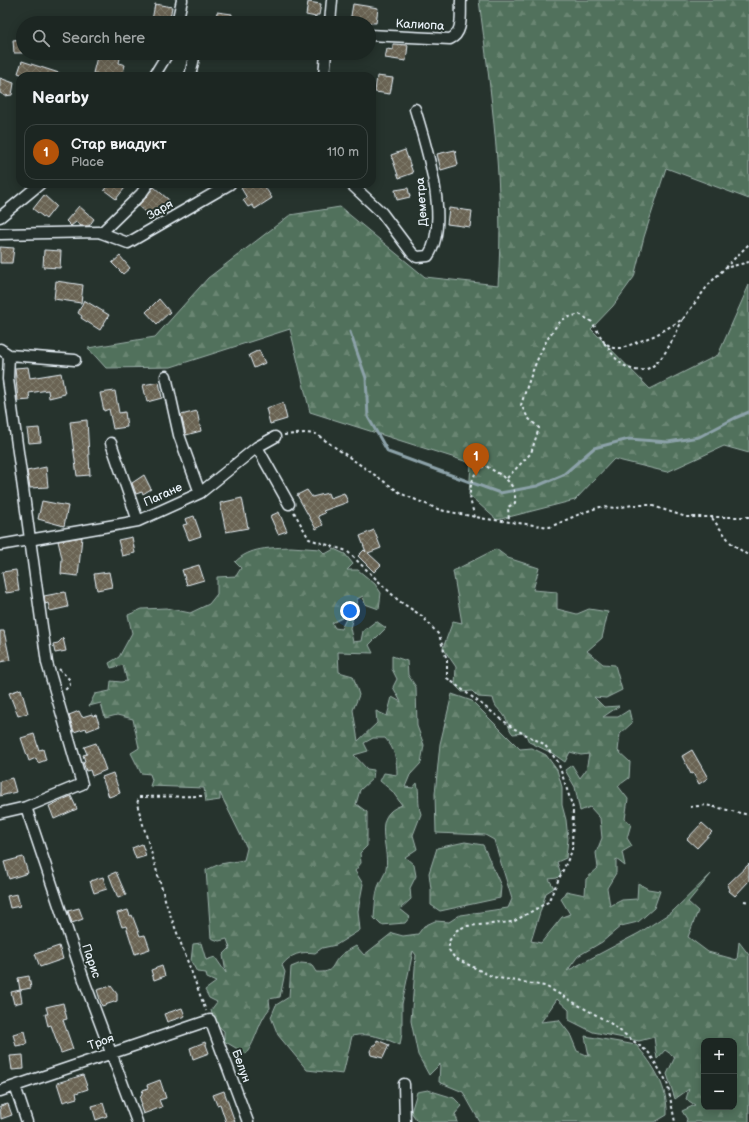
<!DOCTYPE html>
<meta charset="utf-8">
<style>
:root{--surface:#1c2622;--page:#29322f;--text:#f1f3f6;--muted:#a0a5a5;--line:#3a4340;--accent:#b45309}
body{margin:0;font-family:"Balsamiq Sans",sans-serif;background:var(--page);color:var(--text)}
.controls{position:absolute;right:12px;bottom:12px;display:grid;overflow:hidden;border-radius:8px;box-shadow:0 2px 10px #0003}
.controls button{width:36px;height:36px;display:grid;place-items:center;padding:0;border:0;border-bottom:1px solid var(--line);background:var(--surface);color:var(--text);font:20px sans-serif}
.you{position:absolute;left:350px;top:611px;width:14px;height:14px;margin:-10px;border:3px solid #fff;border-radius:50%;background:#1a73e8;box-shadow:0 0 0 6px #1a73e833}
.badge{display:grid;place-items:center;width:26px;height:26px;border-radius:50%;background:var(--accent);color:#fff;font-size:13px;font-weight:700}
.pin{position:absolute;translate:-50% -33px;filter:drop-shadow(0 1px 2px #0008)}
.pin::after{content:'';position:absolute;top:21px;width:14px;height:12px;background:inherit;clip-path:polygon(0 0,100% 0,50% 100%)}
.list{margin:0;padding:0;list-style:none}
h2{display:flex;justify-content:space-between;align-items:center;height:52px;margin:0;padding:0 16px;font-size:17px}
h2 small{font-size:13px;font-weight:400;color:var(--muted)}
.list li{display:grid;grid-template-columns:26px 1fr auto;gap:12px;align-items:center;box-sizing:border-box;height:56px;margin:0 8px 8px;padding:0 8px;border:1px solid var(--line);border-radius:12px}
.list b{display:block;font-size:15px;white-space:nowrap}
.list p{margin:0;font-size:13px;white-space:nowrap;color:var(--muted)}
.list em{font-size:13px;font-style:normal;color:var(--muted)}
.icon{flex:none;width:22px;height:22px;fill:none;stroke:currentColor;stroke-width:2;stroke-linecap:round;stroke-linejoin:round}
.map{position:relative;flex:none;width:749px;height:1122px;overflow:hidden}
.search{position:absolute;background:var(--surface);box-shadow:0 2px 10px #0003;left:16px;top:16px;width:360px;height:44px;display:flex;align-items:center;gap:10px;box-sizing:border-box;padding:0 14px;border-radius:22px;color:var(--muted);font-size:15px}
.panel{position:absolute;background:var(--surface);box-shadow:0 2px 10px #0003;left:16px;top:72px;width:360px;height:116px;border-radius:12px}
.map>svg:first-child{display:block}
.forest{fill:url(#forest-firs);stroke:#9cb1aa;fill-rule:evenodd}
.lines{fill:none;stroke-linecap:round;stroke-linejoin:round}
.stream{stroke:#8ca2a9;stroke-width:3}
.building{fill:url(#building-cross-hatch);stroke:#e8f1f8}
.minor-casing{stroke:#e8f1f8;stroke-width:13}
.path{stroke:#e8f1f8;stroke-width:2;stroke-dasharray:3 3;stroke-linecap:butt}
.minor{stroke:#26332d;stroke-width:10}
.labels{text-anchor:middle;dominant-baseline:central;stroke-width:4;stroke-linejoin:round;paint-order:stroke}
.street-label{font-size:12px;fill:#e8f1f8;stroke:#26332d}
</style>
<div class="map">
<svg width="749" height="1122" viewBox="0 0 749 1122">
<defs>
<pattern id="forest-firs" width="22" height="20" patternUnits="userSpaceOnUse"><rect width="22" height="20" fill="#51715b"/><path d="M5 1l3.5 6h-7zM16 11l3.5 6h-7z" fill="#6a8673"/></pattern>
<pattern id="building-cross-hatch" width="8" height="8" patternUnits="userSpaceOnUse"><rect width="8" height="8" fill="#6a6452"/><path d="M0 0l8 8M0 8l8-8" fill="none" stroke="#7f7b6c"/></pattern>
</defs>
<rect width="100%" height="100%" fill="#26332d"/>
<filter id="ink" filterUnits="userSpaceOnUse"><feTurbulence type="fractalNoise" baseFrequency=".025" numOctaves="2"/><feDisplacementMap in="SourceGraphic" scale="8" xChannelSelector="R" yChannelSelector="G"/><feConvolveMatrix kernelMatrix="1 2 1 2 8 2 1 2 1" color-interpolation-filters="sRGB"/></filter>
<g filter="url(#ink)">
<!-- forest -->
<path class="forest" d="M479 0H749V199L666 168 644 237 634 277 613 306 591 329 650 389 718 355 749 285V453L724 446 667 472 614 459 575 500 497 520 469 495 471 463 310 412 290 329 171 367 106 368 88 348 155 337 208 278 290 215 340 207 425 277 498 285C505 190 491 94 479 0Z
M291 547 320 549 325 554 334 549 345 554 353 564 347 570H358L375 584 381 593 379 609 365 604 363 596 357 599 358 610 349 614 353 617 350 628 353 642 361 641 363 631 376 621 386 628 369 645 373 653 338 652 339 672 353 676 359 695 353 710 358 741 377 723 376 711 387 716 392 697 401 702 393 687 397 679 392 669V656L407 661 408 675 416 687 417 726 424 745 421 763 410 775 405 787 413 788 417 783C420 794 417 803 421 814L413 835 417 849 405 857 414 865 416 876 410 888 411 899 400 909 410 917 405 923 381 925 374 918C375 908 375 896 378 887 380 881 385 875 386 869 390 845 370 816 402 805L392 791 380 781 384 773 397 775C397 760 395 749 385 738H373L364 743 368 751 354 755 367 769 374 770 373 778 360 790 356 804 367 812V846L360 853 361 863 355 871 363 884 358 911 360 930 336 945 322 948 315 953C301 951 291 954 282 965L285 972 280 997 269 999 270 1008C258 1022 257 1039 246 1054L224 1041V1031L214 1022 211 1010 217 1002 209 998 205 990 216 982 207 978 206 973 197 972 191 961 193 944 201 943 206 960 215 957 226 973 223 955 230 948 227 939 219 941 211 938 206 870 220 864 244 860 247 848 220 793V800L206 802 204 788 150 786 152 780 150 774 141 773 131 753 139 748 133 719 117 715 105 718 101 703 89 706 95 694 110 691 111 681 121 682 127 681 123 665 111 668 109 663 119 657 132 633 128 615 142 609 166 608 190 613 209 604 217 594V577L236 576 241 568 235 562C250 547 270 548 291 547ZM348 615 341 629 335 628 332 623Z
M496 549 508 558 539 568 533 590 557 592V609L577 614 589 609 608 612 602 638 587 651 603 664 615 665 622 690 606 698 594 697 604 707 619 706 603 717H618L629 710 632 723 620 734 618 751 630 762 629 778 618 786 628 799 625 819 631 824 627 838 632 846 622 852 625 866 616 859V873L607 888 610 906 622 900 637 899 638 883 648 889 660 891 654 908 638 922 621 926 602 942 578 956 567 971 639 933 673 911 711 874 688 902 698 911 688 937 708 952 737 960 739 942 749 955V1122H686L687 1119 682 1111 695 1105 686 1099 689 1089 675 1099 667 1074 675 1057 665 1050 657 1059 654 1037 639 1041 593 1032 569 1020V1010L557 999 541 1022 559 1020 570 1034 577 1051 589 1056 585 1036 636 1045C654 1065 668 1088 667 1115L655 1122H480L463 1092 439 1082 440 1064 429 1075 418 1055 411 1021 416 955 413 951 402 1004V1033L400 1045C384 1038 369 1032 352 1036L343 1074 307 1070 278 1035 271 1017 276 1005 289 997 291 967 301 963 311 964 316 972C335 973 330 966 340 956 344 952 351 949 356 946L364 955 392 933 403 936 418 934 424 926 435 921 449 922 460 915 508 908 512 899 494 840 485 835 436 833 435 794 440 744 452 694 472 701 520 749 532 748 546 755 557 770 562 787V805L566 820 568 839 566 858 557 862 561 874 557 878 549 879 554 888 546 893 531 941 541 943 562 917 570 914 561 899 566 891 585 895 586 879 598 868 596 853 602 838 600 818 590 807 580 811 575 787 565 770 572 765 580 778 586 770 589 754 581 755 570 752 565 762 552 753 529 742 525 733 513 734C508 729 509 723 505 717 499 707 496 711 493 698L478 697 472 691 462 692 455 685 456 667 443 648 453 621 462 623 453 571ZM704 1041H734V1107H704Z
M465 842 483 845 501 886 500 898 440 911 431 905V889L429 873 437 848Z
M428 1090 454 1098 462 1106 455 1114 458 1122H418L411 1112 417 1092Z"/>
<g class="lines">
<!-- stream -->
<path class="stream" d="M350 332 366 378 368 417 388 452 500 493 537 486 563 475 594 448 629 439 668 442 699 437 735 418 749 412"/>
</g>
<!-- building -->
<path class="building" d="M308 2 321 4 319 15H316V17L306 15Z
M155 4 172 7 169 23 152 20Z
M353 4 378 8 376 23 350 22Z
M217 12 232 14 231 23H215Z
M23 39V53H14L13 40Z
M393 44 408 45 406 61 385 58 387 49 393 50Z
M98 53H121L119 63 125 65 122 76H105L93 73Z
M22 61 62 74V76H26L18 73Z
M377 76 393 78 390 94 375 92Z
M0 78 14 83 12 95 5 96 0 93Z
M405 150 413 173 399 178 391 155Z
M455 150 458 165 441 170 437 154Z
M109 184H128L116 199 104 190Z
M246 184H263L272 198 255 209 252 205 248 207 243 200 247 198 241 188Z
M154 187 169 200 152 218 138 206Z
M408 188 410 197 397 200 395 190Z
M44 195 56 206 46 219 33 209Z
M79 206 94 219 89 226H81L76 222 71 226 66 221Z
M449 208 472 211 470 227 447 224Z
M0 247 14 248 12 263H0Z
M44 250 61 251 60 268 43 267Z
M120 256 130 268 123 274 112 263Z
M56 281 83 285 81 303 54 299Z
M159 299 170 312 157 324 146 312Z
M84 300 109 315 100 330 81 318 82 316 78 313Z
M259 350 265 363 254 368 249 355Z
M28 367 30 378 61 373 65 394 49 398 48 390 29 393 30 400 18 401 15 368Z
M159 382 162 398 147 402 143 385Z
M115 391 119 413 125 412 127 427 113 429 109 409 104 411 100 393Z
M283 403 287 419 270 424 266 408Z
M197 411 201 431 186 435 181 415Z
M87 420 90 475 77 476 70 422Z
M39 428 41 442 29 443 27 429Z
M46 467 48 487 30 488 27 471Z
M144 475 151 489 143 494 142 492 136 494 132 483Z
M307 490 312 497 328 493 330 498 344 493 348 502 323 511 325 513 318 516 323 525 316 529 297 495Z
M242 498 248 528 226 532 220 503Z
M42 501 68 506 64 526 38 519Z
M279 512 287 531 278 534 270 516Z
M194 516 201 536 189 540 183 525 187 524 185 519Z
M374 530 381 548 368 553 381 565 374 572 358 556 364 550 366 552 360 536Z
M82 537 78 576 61 574 62 558 58 541Z
M132 537 135 553 122 556 118 540Z
M199 565 204 580 187 585 182 570Z
M16 570 19 591 6 593 2 572Z
M109 572 112 587 97 590 94 574Z
M65 592 68 607 50 611 48 603 45 604 44 596Z
M0 631H4L10 660 0 662Z
M63 638 66 651 55 653 53 644 58 643Z
M21 689 28 713 18 716 9 693Z
M79 711 82 717 92 714 93 716 96 715 100 726 87 731 86 728 74 732 69 715Z
M34 734 39 750 43 749 46 760 38 763 36 758 29 761 21 738Z
M96 743 106 770 92 776 90 770 86 771 83 762 85 761 83 755 87 754 84 747Z
M692 750 708 778 699 784 693 773 691 774 682 756Z
M113 773 120 793 109 797 102 777Z
M12 778 16 792 0 796V781Z
M71 796 77 809 54 819 49 806Z
M702 823 712 832 697 848 687 839Z
M142 844 146 856 136 859 132 848Z
M23 857 28 873 9 879 4 862Z
M749 864V881L735 896 729 891 730 889 727 885Z
M116 872 126 895 118 898 109 875Z
M103 877 107 889 94 893 90 881Z
M17 894 20 906 10 908 7 896Z
M79 908 83 919 72 923 68 911Z
M128 910 130 916 132 915 140 936 145 935 150 949 135 954 126 926 122 927 117 913Z
M59 946 63 959 40 967 35 954Z
M162 966 165 976 154 980 151 970Z
M29 976 31 988 20 990 18 978Z
M111 986 117 994V1001L102 1006 97 990Z
M20 990 22 1002 14 1004 11 992Z
M63 1003 67 1019 63 1020 73 1049 61 1053 51 1025 48 1026 45 1014H48L46 1007Z
M182 1008 185 1016 167 1022 164 1014Z
M24 1031 27 1044 16 1046 13 1034Z
M377 1040 389 1045 383 1058 371 1055 370 1051 373 1045H376Z
M205 1042 209 1053 193 1059 190 1048Z
M23 1055 24 1069 12 1070 10 1056Z
M83 1075 88 1089 76 1093 77 1098 63 1102 57 1083Z
M160 1080 166 1098 159 1100 162 1107 143 1114 140 1105H142L140 1099 143 1090 148 1088 147 1085Z
M224 1091 235 1122H226L220 1104 217 1105 213 1095Z
M103 1103 107 1116 96 1120 92 1106Z
M8 1104 12 1115 1 1119 0 1106Z"/>
<g class="lines">
<defs>
<path id="minor" d="M177 23 182 0
M330 23 332 0
M369 35 450 39C464 33 460 14 461 0
M154 76 168 53
M190 76 195 53
M324 76 326 53
M351 184 382 213 412 253 417 257 428 256C451 222 426 146 415 109
M0 217 40 184
M101 233 141 194 148 184
M0 234 99 232 128 243 230 184
M0 349 9 355 8 379 47 663 82 784 26 807 0 813
M9 355 75 360
M166 376 179 435 200 493
M111 443 138 521
M257 447 275 437
M0 545 138 521 200 493 257 447 289 504
M26 807 85 983 137 1122
M404 1084 405 1122
M15 1086 27 1122
M0 1091 210 1020 248 1122"/>
</defs>
<!-- minor casing -->
<use href="#minor" class="minor-casing"/>
<!-- path -->
<path class="path" d="M729 267 749 262
M604 343C610 350 615 359 622 364 655 387 671 342 683 319
M284 435 306 433 316 434 402 494 440 510 486 519 550 527 582 513 600 507 617 508 632 505H650L686 517H749
M507 478 531 453 539 428 528 418 521 405C528 383 544 333 564 319 568 317 574 316 579 314L592 322 604 342 613 348H622L656 335 683 319 709 284 749 244
M294 512 309 539 347 551 399 601 422 616 439 635 447 660V678L513 728 544 744 558 762 573 808 572 851 548 902 513 922 466 926 457 930 449 941V950L454 957 461 961 493 977 545 986 610 1023 649 1053 667 1082 675 1122
M475 517C468 495 468 490 477 469L486 466C502 476 517 482 515 503L508 507 509 521
M712 518 731 543 749 556
M59 669 69 679 70 685 65 690
M202 796 139 797 137 804 167 906 206 1011
M690 807 706 805 749 815
M744 901 749 902"/>
<!-- minor -->
<use href="#minor" class="minor"/>
</g>
</g>
<g class="labels">
<!-- street labels -->
<g class="street-label">
<text transform="translate(420 25) rotate(3)">Калиопа</text>
<text transform="translate(422 202) rotate(-94)">Деметра</text>
<text transform="translate(160 210) rotate(-30)">Заря</text>
<text transform="translate(163 495) rotate(-24)">Пагане</text>
<text transform="translate(91 961) rotate(71)">Парис</text>
<text transform="translate(101 1042) rotate(-19)">Троя</text>
<text transform="translate(241 1066) rotate(70)">Белун</text>
</g>
</g>
</svg>
<div class="controls">
<button>+</button>
<button>−</button>
</div>
<div class="you"></div>
<div class="pin badge" style="left:476px;top:476px">1</div>
<div class="search"><svg class="icon" aria-label="search" viewBox="0 0 24 24"><circle cx="10" cy="10" r="6"/><path d="M15 15l6 6"/></svg>Search here</div>
<section class="panel">
<h2>Nearby<small></small></h2>
<ul class="list">
<li><span class="badge">1</span><div><b>Стар виадукт</b><p>Place</p></div><em>110 m</em></li>
</ul>
</section>
</div>
